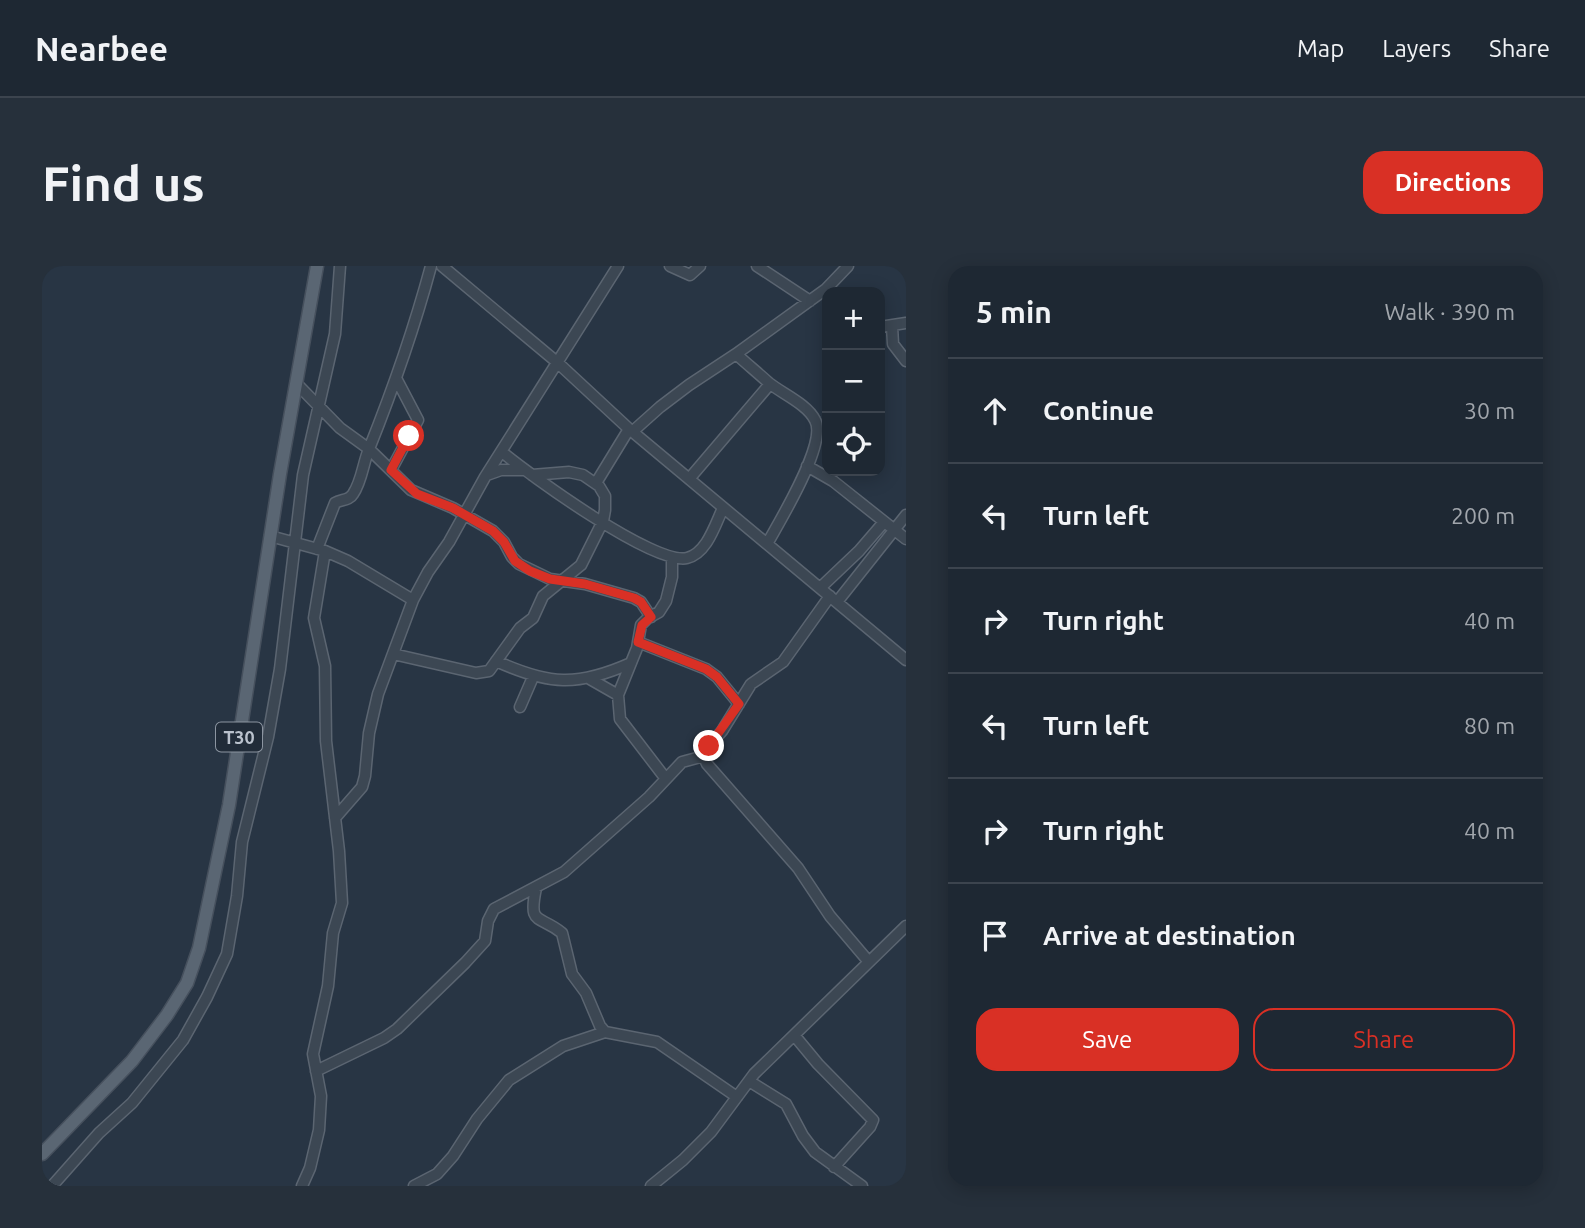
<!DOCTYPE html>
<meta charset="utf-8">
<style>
:root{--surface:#1e2833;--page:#26303b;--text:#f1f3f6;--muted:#a1a6ac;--line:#3c444e;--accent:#d93025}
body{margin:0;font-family:Ubuntu,sans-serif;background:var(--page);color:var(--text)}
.controls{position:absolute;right:21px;top:21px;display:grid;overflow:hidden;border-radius:14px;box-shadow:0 4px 18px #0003}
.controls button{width:63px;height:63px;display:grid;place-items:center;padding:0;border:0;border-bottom:2px solid var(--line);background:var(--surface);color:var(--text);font:35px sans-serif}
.stop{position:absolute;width:21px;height:21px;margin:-16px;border:5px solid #d93025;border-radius:50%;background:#fff}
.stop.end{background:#d93025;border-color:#fff;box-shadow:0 2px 7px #0008}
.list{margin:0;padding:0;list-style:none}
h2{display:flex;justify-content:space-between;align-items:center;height:91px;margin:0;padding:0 28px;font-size:30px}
h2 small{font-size:23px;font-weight:400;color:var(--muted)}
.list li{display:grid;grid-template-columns:46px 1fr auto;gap:21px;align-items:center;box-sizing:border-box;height:105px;padding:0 28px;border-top:2px solid var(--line)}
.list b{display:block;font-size:26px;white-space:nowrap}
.list em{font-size:23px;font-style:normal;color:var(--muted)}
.actions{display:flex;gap:14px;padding:21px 28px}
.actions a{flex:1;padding:16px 0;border:2px solid var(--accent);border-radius:21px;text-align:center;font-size:24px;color:var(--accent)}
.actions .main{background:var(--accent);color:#fff}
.icon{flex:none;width:38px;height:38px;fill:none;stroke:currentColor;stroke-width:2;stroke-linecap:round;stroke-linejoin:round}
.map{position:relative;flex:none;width:864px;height:920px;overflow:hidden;border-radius:21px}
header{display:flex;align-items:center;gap:42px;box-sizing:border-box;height:98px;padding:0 35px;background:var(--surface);border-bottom:2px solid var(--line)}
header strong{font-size:33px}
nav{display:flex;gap:38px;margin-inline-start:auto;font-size:24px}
.intro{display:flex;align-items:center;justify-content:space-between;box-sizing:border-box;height:168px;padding:0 42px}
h1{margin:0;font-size:49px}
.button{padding:18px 32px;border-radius:21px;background:var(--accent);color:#fff;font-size:24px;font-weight:700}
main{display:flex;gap:42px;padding:0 42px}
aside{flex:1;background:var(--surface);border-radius:21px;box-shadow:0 4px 18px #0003}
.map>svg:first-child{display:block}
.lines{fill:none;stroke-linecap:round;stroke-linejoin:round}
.minor-casing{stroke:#5b6571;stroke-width:13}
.major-casing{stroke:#46505d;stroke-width:15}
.minor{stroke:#3c4753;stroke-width:10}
.major{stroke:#5a6673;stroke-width:12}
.route{stroke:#d93025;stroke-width:9}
.labels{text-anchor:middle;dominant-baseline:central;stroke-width:5;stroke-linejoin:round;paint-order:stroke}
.shield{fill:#212c39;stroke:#8c95a1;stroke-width:2}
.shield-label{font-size:18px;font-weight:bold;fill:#bac2cd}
</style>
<header>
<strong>Nearbee</strong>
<nav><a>Map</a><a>Layers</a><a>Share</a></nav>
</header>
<div class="intro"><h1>Find us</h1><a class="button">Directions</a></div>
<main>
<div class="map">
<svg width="864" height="920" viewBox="0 0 864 920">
<rect width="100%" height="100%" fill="#283544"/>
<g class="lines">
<defs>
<path id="minor" d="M400 0 516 97 586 162 864 394
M628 0 648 9 658 0
M715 0 768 35
M850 60 851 78 864 95
M838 61 864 57
M694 88C705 98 716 107 727 117 741 128 765 138 773 154 786 177 737 256 725 278
M254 117 298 162 327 183 369 224 411 242 451 265 462 276 470 291 477 298 508 313 543 318 592 332 599 336 609 351
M590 166 618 141 647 119 694 88 784 23 806 0
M460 186C488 209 613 300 645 292 665 287 673 259 681 242
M765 200 791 215 864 273
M349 204 376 154 355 114
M445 209 459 204H482
M647 213 728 118
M554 217 587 163
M228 270 283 285 306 295 371 334
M275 283 293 237C299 233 307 235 311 228 320 215 321 197 327 183 351 123 372 63 389 0
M778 322 817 285 842 256
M788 330 741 396 709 418 680 465 667 480 662 491 665 498 756 602 788 650 827 696
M795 336 864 249
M596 376 664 403 675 411 697 438
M351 388 434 407 447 405 478 362 491 352 501 330 539 299 561 255 563 244V230L557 220 541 209 527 206 490 209
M454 395C507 419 535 421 589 397
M548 413 576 429
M478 441 491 411
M624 513 578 453 576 429 595 382 599 359 606 352 617 346 624 335 630 311V292
M293 552 320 521 323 510 327 467 336 428 371 334 386 306 407 276 443 211 576 0
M494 622C486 661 497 648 520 667L530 708 544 727 558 760 563 766 615 776 695 831
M752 769 776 798 831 854 828 861 792 901
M274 805 342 772 355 763 423 697 443 675 446 655 452 643 522 606 607 531 640 496 662 490
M707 815 744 838 761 870 773 886 820 920
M10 920 57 867 90 837 141 774 165 731 185 688 195 630 200 576 226 471 238 403 261 209 293 68 298 0
M260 920 268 902 277 864 279 830 271 788 286 720 291 667 300 637 297 585 284 475 283 400 272 352 283 285
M372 920 395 908 411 890 435 853 467 814 521 780 563 766
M609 920 641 894 669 866 712 808 864 660"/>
<path id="major" d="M0 888 90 795 125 749 145 717 157 682 187 539 238 208 275 0"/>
</defs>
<!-- minor casing -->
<use href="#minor" class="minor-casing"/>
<!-- major casing -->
<use href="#major" class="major-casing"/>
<!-- minor -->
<use href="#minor" class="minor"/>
<!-- major -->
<use href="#major" class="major"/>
</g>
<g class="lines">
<!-- route -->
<path class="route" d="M367 170 349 204 375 228 411 242 451 265 462 276 473 295 488 305 508 313 543 318 592 332 599 336 609 351 600 359 596 376 664 403 675 411 697 438 667 480"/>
</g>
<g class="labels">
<!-- shield labels -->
<rect class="shield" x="174" y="456.5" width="46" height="29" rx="5"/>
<g class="shield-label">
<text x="197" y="471">T30</text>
</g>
</g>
</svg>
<div class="controls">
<button>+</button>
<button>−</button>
<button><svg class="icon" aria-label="locate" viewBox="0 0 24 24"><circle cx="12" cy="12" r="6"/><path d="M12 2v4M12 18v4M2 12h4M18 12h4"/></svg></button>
</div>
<div class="stop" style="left:367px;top:170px"></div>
<div class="stop end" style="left:667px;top:480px"></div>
</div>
<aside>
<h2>5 min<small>Walk · 390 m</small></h2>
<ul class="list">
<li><svg class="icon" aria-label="ahead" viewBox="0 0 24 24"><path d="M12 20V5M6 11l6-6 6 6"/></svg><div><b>Continue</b></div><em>30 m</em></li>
<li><svg class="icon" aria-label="left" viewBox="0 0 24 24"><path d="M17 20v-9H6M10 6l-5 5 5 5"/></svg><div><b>Turn left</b></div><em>200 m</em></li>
<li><svg class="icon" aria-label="right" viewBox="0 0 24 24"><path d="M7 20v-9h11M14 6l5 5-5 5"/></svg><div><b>Turn right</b></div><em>40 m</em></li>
<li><svg class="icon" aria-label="left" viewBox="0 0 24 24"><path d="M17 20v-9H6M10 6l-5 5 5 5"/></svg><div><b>Turn left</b></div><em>80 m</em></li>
<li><svg class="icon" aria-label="right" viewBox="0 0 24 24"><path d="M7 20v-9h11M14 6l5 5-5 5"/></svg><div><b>Turn right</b></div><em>40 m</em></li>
<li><svg class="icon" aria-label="arrive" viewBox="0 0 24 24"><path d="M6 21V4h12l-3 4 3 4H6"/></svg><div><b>Arrive at destination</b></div></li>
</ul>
<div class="actions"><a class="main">Save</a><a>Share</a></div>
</aside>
</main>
